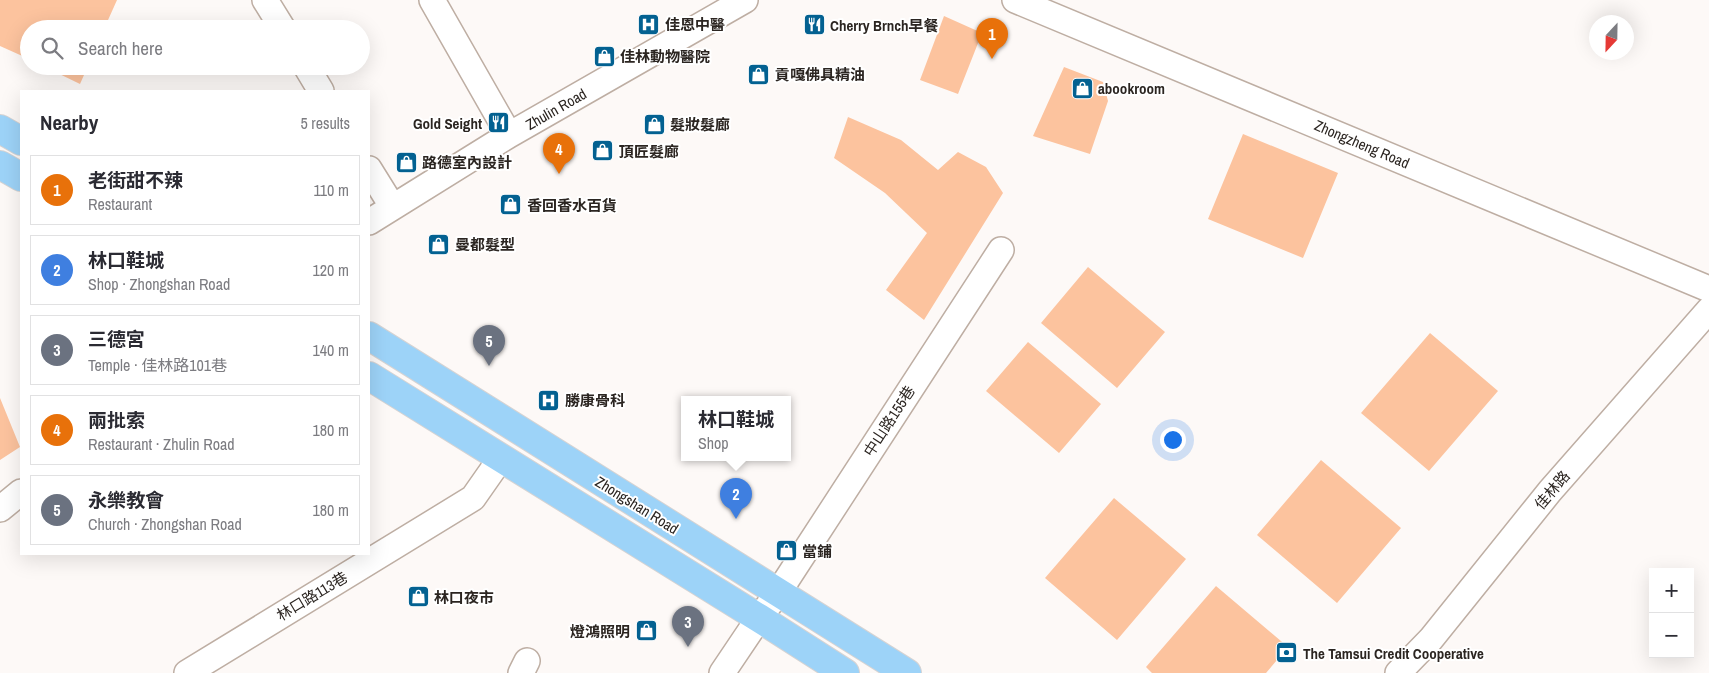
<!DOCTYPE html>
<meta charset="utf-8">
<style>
:root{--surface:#fff;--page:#f2f2f3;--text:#2b2b33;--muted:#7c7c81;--line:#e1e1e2;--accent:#0f766e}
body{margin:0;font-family:"Archivo Narrow","Noto Sans TC",sans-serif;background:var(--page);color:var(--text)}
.controls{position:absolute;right:15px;bottom:15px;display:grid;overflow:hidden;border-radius:0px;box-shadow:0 5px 20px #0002}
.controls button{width:45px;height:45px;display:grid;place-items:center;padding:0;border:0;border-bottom:1px solid var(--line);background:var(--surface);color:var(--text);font:25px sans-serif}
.compass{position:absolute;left:1589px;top:15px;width:45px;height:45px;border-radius:50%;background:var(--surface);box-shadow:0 5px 20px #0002;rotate:202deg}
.you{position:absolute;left:1172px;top:439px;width:18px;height:18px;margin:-12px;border:4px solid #fff;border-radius:50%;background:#1a73e8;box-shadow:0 0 0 8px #1a73e833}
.badge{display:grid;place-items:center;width:32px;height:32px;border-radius:50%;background:var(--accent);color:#fff;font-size:16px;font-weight:700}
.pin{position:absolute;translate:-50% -41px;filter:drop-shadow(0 1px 2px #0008)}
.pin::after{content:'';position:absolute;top:26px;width:18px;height:15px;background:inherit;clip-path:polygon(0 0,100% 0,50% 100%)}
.popup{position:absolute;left:681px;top:396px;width:110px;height:65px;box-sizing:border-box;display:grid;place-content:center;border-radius:0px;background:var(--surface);filter:drop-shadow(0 1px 4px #0005);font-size:16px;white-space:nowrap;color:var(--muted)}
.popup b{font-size:19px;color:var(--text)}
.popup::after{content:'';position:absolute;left:50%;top:100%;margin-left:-10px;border:10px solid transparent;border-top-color:var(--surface)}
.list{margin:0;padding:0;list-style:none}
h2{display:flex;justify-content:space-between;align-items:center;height:65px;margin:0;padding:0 20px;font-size:21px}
h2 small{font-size:16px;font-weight:400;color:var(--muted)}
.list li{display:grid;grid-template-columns:32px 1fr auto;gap:15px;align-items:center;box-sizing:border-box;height:70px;margin:0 10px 10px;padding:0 10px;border:1px solid var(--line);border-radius:0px}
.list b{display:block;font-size:19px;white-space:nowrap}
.list p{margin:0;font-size:16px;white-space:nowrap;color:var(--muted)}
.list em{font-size:16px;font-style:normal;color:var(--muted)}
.icon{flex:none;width:28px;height:28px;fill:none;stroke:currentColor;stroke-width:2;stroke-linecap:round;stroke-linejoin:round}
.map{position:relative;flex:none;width:1709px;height:673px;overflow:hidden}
.search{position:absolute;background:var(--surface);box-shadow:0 5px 20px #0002;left:20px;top:20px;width:350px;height:55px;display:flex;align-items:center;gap:12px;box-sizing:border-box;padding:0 18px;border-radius:28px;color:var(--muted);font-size:19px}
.panel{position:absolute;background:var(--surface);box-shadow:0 5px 20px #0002;left:20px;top:90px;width:350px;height:465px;border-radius:0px}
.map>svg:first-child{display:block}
.building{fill:#fcc39e}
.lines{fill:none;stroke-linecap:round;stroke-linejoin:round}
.minor-casing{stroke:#beaea3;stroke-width:28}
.major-casing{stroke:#d5d3d3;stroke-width:30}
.minor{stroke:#fff;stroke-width:25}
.major{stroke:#9dd3f8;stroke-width:28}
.labels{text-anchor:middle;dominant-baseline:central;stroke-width:4;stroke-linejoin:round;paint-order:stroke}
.poi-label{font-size:15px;font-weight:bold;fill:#2b2521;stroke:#fff;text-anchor:start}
.street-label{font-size:15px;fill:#2b2521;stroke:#fff}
</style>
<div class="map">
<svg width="1709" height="673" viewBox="0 0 1709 673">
<rect width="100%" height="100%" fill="#fdf9f7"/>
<!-- building -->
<path class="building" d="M0 0H117L104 29H29V59L0 46Z
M944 16 982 33 958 94 920 80Z
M43 66H88L80 84Z
M1064 67 1103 82 1108 101 1090 154 1033 136Z
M848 117 901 140 938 170 958 152 986 167 1003 193 924 320 886 290 927 233 885 193 834 158Z
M1243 134 1338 173 1303 258 1208 219Z
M1088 267 1165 332 1117 388 1041 323Z
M1430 333 1498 391 1429 471 1361 413Z
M1028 342 1101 404 1059 453 986 391Z
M0 398 20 447 0 460Z
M1321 460 1401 528 1337 603 1257 535Z
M1114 498 1186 559 1117 640 1045 578Z
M1216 586 1288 647 1266 673H1152L1146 667Z"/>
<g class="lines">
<defs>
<path id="minor" d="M265 0 283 29
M432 0 509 135
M1015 0 1709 289
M306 66 321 91
M369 169 392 206
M369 222 509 135 745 0
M0 509 21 492
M187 673 473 498 501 458
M521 673 527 661
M722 673 759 618 778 593 1001 250
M1398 673 1431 639 1550 491 1709 310"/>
<path id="major" d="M0 129 21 141
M0 165 21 177
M369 336 907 673
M369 376 759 618 845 673"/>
</defs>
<!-- minor casing -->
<use href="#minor" class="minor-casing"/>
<!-- major casing -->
<use href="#major" class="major-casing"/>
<!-- minor -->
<use href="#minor" class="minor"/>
<!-- major -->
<use href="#major" class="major"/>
</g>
<!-- icons -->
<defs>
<symbol id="hospital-square" viewBox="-11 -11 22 22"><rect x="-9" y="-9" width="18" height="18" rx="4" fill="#036191" stroke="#fff"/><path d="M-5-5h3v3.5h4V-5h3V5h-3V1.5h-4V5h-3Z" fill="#fff"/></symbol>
<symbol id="restaurant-square" viewBox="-11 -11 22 22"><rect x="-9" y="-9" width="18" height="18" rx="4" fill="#036191" stroke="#fff"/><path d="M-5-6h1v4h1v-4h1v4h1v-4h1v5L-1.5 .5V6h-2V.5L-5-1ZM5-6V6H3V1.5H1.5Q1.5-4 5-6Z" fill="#fff"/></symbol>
<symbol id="shop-square" viewBox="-11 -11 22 22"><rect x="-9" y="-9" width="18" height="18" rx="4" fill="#036191" stroke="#fff"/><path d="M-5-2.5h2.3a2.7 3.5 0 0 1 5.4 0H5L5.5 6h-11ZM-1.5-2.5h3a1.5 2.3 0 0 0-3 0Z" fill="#fff"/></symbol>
<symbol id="bank-square" viewBox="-11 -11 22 22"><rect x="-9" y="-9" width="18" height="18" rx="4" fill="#036191" stroke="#fff"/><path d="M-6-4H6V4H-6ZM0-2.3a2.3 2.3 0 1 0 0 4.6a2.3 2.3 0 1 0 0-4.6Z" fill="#fff"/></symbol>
</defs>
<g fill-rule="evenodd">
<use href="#hospital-square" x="636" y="12" width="25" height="25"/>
<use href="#restaurant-square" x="802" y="12" width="25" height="25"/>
<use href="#shop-square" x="592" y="44" width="25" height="25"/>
<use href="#shop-square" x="746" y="62" width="25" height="25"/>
<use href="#shop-square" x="1070" y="76" width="25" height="25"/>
<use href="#restaurant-square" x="486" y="110" width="25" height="25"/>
<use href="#shop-square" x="642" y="112" width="25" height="25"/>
<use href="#shop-square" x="590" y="138" width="25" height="25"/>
<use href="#shop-square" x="394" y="150" width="25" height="25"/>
<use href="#shop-square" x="498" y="192" width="25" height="25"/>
<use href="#shop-square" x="426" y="232" width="25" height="25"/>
<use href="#hospital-square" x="536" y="388" width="25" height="25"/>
<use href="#shop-square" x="774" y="538" width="25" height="25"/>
<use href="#shop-square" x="406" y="584" width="25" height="25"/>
<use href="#shop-square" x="634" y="618" width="25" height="25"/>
<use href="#bank-square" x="1274" y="640" width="25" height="25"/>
</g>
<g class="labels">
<!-- poi labels -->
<g class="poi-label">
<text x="665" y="24">佳恩中醫</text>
<text x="830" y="25">Cherry Brnch早餐</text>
<text x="620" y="56">佳林動物醫院</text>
<text x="775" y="74">貢嘎佛具精油</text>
<text x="1098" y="88">abookroom</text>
<text x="482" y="123" text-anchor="end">Gold Seight</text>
<text x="670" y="124">髮妝髮廊</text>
<text x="619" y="151">頂匠髮廊</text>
<text x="422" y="162">路德室內設計</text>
<text x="527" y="205">香回香水百貨</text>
<text x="455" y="244">曼都髮型</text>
<text x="565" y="400">勝康骨科</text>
<text x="802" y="551">當鋪</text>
<text x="434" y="597">林口夜市</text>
<text x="630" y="631" text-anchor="end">燈鴻照明</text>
<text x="1303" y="653">The Tamsui Credit Cooperative</text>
</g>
<!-- street labels -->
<g class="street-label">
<text transform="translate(556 109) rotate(-30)">Zhulin Road</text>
<text transform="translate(1362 144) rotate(23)">Zhongzheng Road</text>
<text transform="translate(889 421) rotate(-57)">中山路155巷</text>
<text transform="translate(1552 490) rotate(-50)">佳林路</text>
<text transform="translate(637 505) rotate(32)">Zhongshan Road</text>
<text transform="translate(312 596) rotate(-31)">林口路113巷</text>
</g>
</g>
</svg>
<div class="controls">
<button>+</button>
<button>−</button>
</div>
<svg class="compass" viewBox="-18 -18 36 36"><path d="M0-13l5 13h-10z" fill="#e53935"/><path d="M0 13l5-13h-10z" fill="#7c7c81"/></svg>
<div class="you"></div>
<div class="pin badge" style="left:992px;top:59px;background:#e8710a">1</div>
<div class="pin badge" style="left:736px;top:519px;background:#3f7fe0">2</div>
<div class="popup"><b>林口鞋城</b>Shop</div>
<div class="pin badge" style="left:688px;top:647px;background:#6b7280">3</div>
<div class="pin badge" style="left:559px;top:174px;background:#e8710a">4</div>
<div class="pin badge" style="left:489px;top:366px;background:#6b7280">5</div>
<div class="search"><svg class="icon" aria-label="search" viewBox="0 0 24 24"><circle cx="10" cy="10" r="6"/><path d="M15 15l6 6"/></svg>Search here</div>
<section class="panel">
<h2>Nearby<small>5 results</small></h2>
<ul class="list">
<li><span class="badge" style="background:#e8710a">1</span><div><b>老街甜不辣</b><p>Restaurant</p></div><em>110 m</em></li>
<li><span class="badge" style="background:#3f7fe0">2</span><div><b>林口鞋城</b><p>Shop · Zhongshan Road</p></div><em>120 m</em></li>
<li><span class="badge" style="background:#6b7280">3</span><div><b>三德宮</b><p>Temple · 佳林路101巷</p></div><em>140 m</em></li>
<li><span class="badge" style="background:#e8710a">4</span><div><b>兩批索</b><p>Restaurant · Zhulin Road</p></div><em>180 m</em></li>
<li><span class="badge" style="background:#6b7280">5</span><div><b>永樂教會</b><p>Church · Zhongshan Road</p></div><em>180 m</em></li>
</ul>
</section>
</div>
